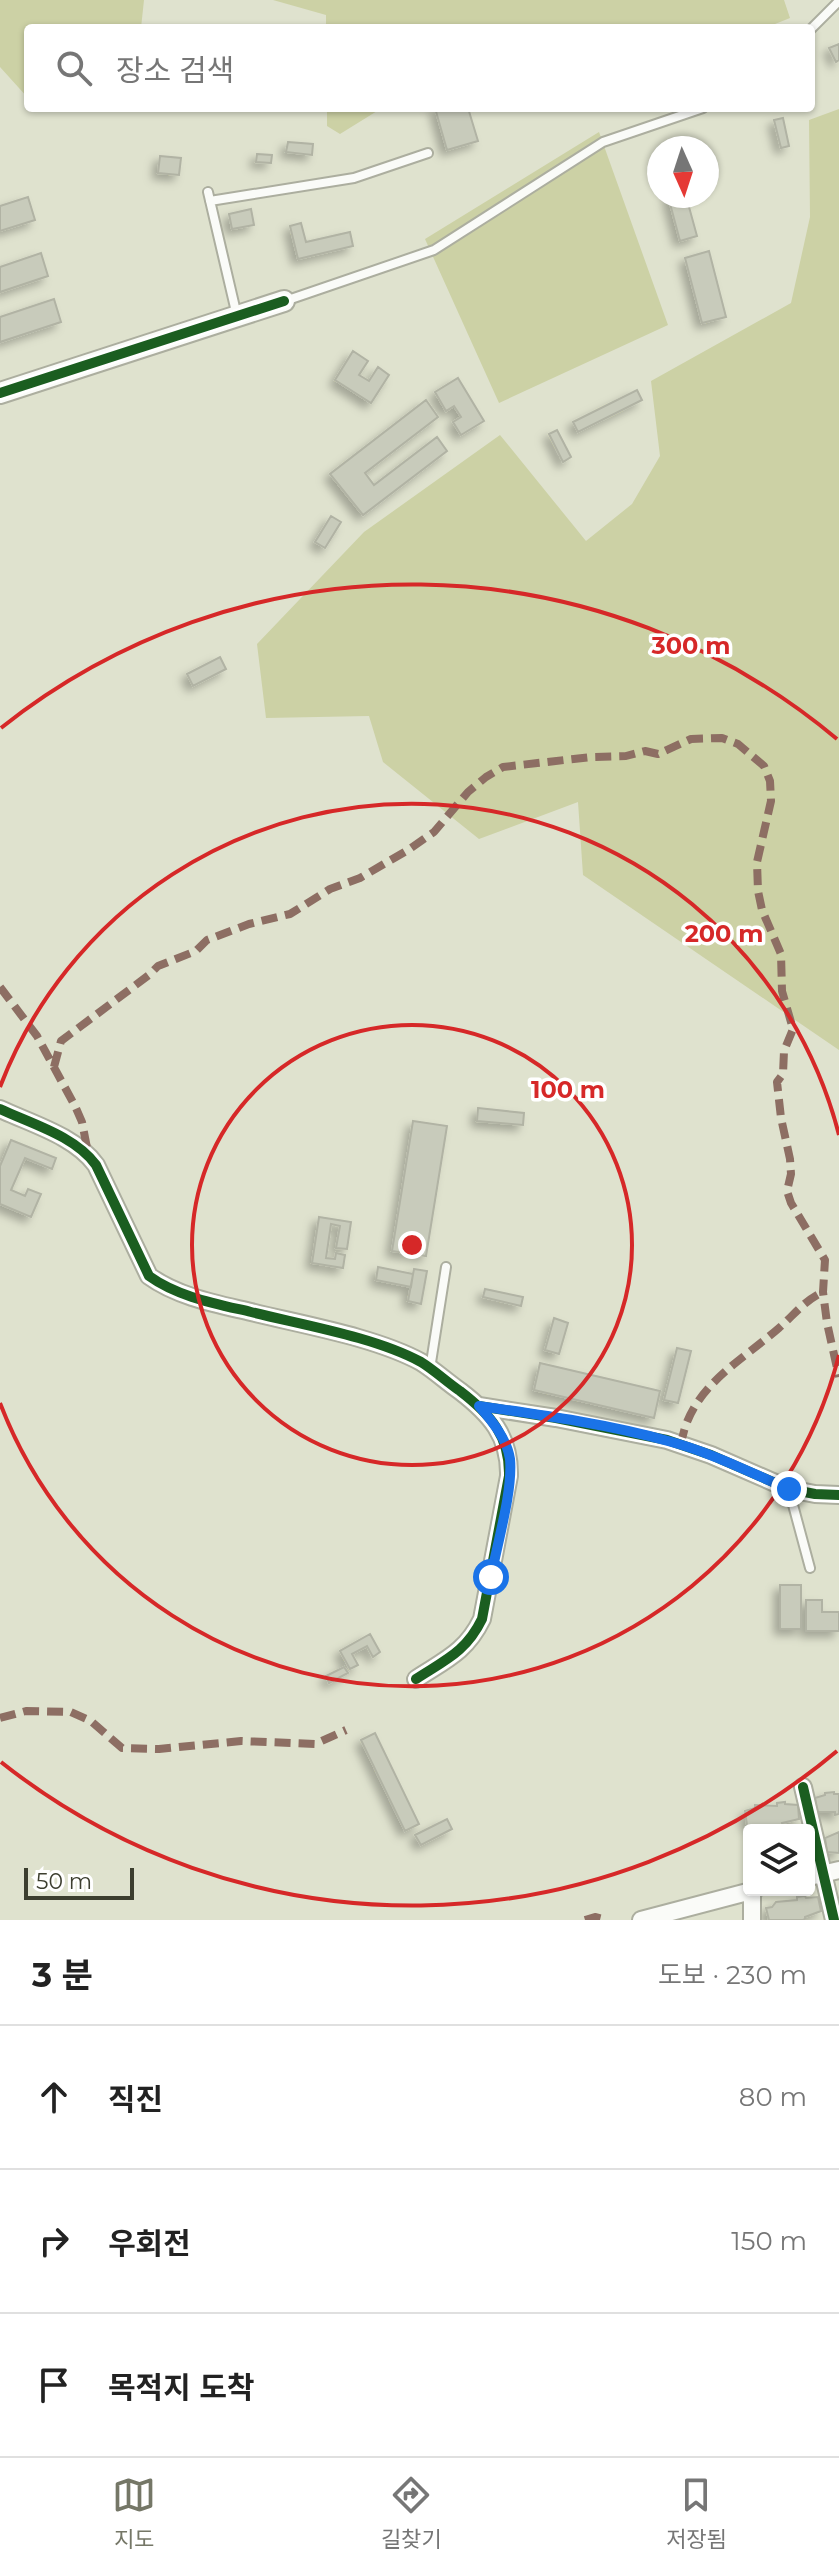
<!DOCTYPE html>
<html lang="ko">
<meta charset="utf-8">
<style>
:root{--surface:#fff;--page:#f2f2f2;--text:#222;--muted:#767676;--line:#e0e0e0;--accent:#757767}
body{margin:0;font-family:Montserrat,"Noto Sans KR",sans-serif;background:var(--page);color:var(--text)}
.controls{position:absolute;right:24px;bottom:24px;display:grid;overflow:hidden;border-radius:8px;box-shadow:0 2px 6px #0004}
.controls button{width:72px;height:72px;display:grid;place-items:center;padding:0;border:0;border-bottom:2px solid var(--line);background:var(--surface);color:var(--text);font:40px sans-serif}
.compass{position:absolute;left:647px;top:136px;width:72px;height:72px;border-radius:50%;background:var(--surface);box-shadow:0 2px 6px #0004;rotate:177deg}
.scale{position:absolute;left:24px;bottom:20px;width:110px;box-sizing:border-box;padding-left:8px;border:4px solid #3c3e2f;border-top:0;font-size:22px;line-height:28px;white-space:nowrap;color:#3c3e2f;-webkit-text-stroke:6px #fff;paint-order:stroke}
.stop{position:absolute;width:24px;height:24px;margin:-18px;border:6px solid #1a73e8;border-radius:50%;background:#fff}
.stop.end{background:#1a73e8;border-color:#fff;box-shadow:0 2px 8px #0008}
.list{margin:0;padding:0;list-style:none}
h2{display:flex;justify-content:space-between;align-items:center;height:104px;margin:0;padding:0 32px;font-size:34px}
h2 small{font-size:26px;font-weight:400;color:var(--muted)}
.list li{display:grid;grid-template-columns:52px 1fr auto;gap:24px;align-items:center;box-sizing:border-box;height:144px;padding:0 32px;border-top:2px solid var(--line)}
.list b{display:block;font-size:30px;white-space:nowrap}
.list em{font-size:26px;font-style:normal;color:var(--muted)}
.icon{flex:none;width:44px;height:44px;fill:none;stroke:currentColor;stroke-width:2;stroke-linecap:round;stroke-linejoin:round}
.map{position:relative;flex:none;width:839px;height:1920px;overflow:hidden}
.search{position:absolute;background:var(--surface);box-shadow:0 2px 6px #0004;left:24px;right:24px;top:24px;height:88px;display:flex;align-items:center;gap:20px;box-sizing:border-box;padding:0 28px;border-radius:8px;color:var(--muted);font-size:30px}
.sheet{height:536px;background:var(--surface)}
nav{display:flex;justify-content:space-around;align-items:center;box-sizing:border-box;height:112px;border-top:2px solid var(--line);background:var(--surface);font-size:22px;color:var(--muted)}
nav a{display:grid;justify-items:center;gap:4px}
nav .on{color:var(--accent)}
.map>svg:first-child{display:block}
.green{fill:#ccd1a5}
.building{fill:#c8cbbb;stroke:#b1b3a4;stroke-width:2;filter:url(#shadow)}
.lines{fill:none;stroke-linecap:round;stroke-linejoin:round}
.service-casing{stroke:#acae9f;stroke-width:12}
.minor-casing{stroke:#acae9f;stroke-width:20}
.tertiary-casing{stroke:#acae9f;stroke-width:24}
.service{stroke:#fafbf8;stroke-width:8}
.minor{stroke:#fafbf8;stroke-width:16}
.tertiary{stroke:#fafbf8;stroke-width:20}
.quiet{stroke:#8d6e63;stroke-width:8;stroke-dasharray:16 8;stroke-linecap:butt}
.cycleway-casing{stroke:#fff;stroke-width:15}
.cycleway{stroke:#1b5e20;stroke-width:10}
.route{stroke:#1a73e8;stroke-width:10}
.ring{fill:none;stroke:#d62828;stroke-width:4}
.centre{fill:#d62828;stroke:#fff;stroke-width:4}
.ring-label{font-size:24px;text-anchor:middle;font-weight:bold;fill:#d62828;stroke:#fff;stroke-width:7;stroke-linejoin:round;paint-order:stroke}
</style>
<div class="map">
<svg width="839" height="1920" viewBox="0 0 839 1920">
<defs>
<filter id="shadow"><feDropShadow dx="-5.5" dy="5.5" stdDeviation="4" flood-color="#0004"/></filter>
</defs>
<rect width="100%" height="100%" fill="#dfe2ce"/>
<!-- green -->
<path class="green" d="M0 0H144L141 28H28V98L0 67Z
M273 0H784L790 18 765 28H326V15Z
M327 108H382L340 134 327 126Z
M839 109V1050L583 875 578 802 479 839 383 762 369 716 266 718 257 644 364 532 500 435 586 541 632 504 660 456 651 381 791 303 810 217 809 120Z
M599 132 668 325 499 403 425 239Z"/>
<!-- building -->
<path class="building" d="M839 44V60L836 62 829 48Z
M435 108H468L478 141 447 150Z
M783 118 789 146 781 148 774 120Z
M288 142 313 144 312 155 286 152Z
M257 154 272 155 271 163 256 162Z
M160 156 181 158 179 175 158 173Z
M668 196H686L697 236 680 241Z
M28 197 35 220 0 231V206Z
M251 209 254 225 232 229 229 214Z
M301 223 306 242 350 232 353 246 298 259 290 226Z
M709 251 726 317 702 323 685 258Z
M41 253 48 276 0 292V267Z
M54 299 61 322 0 342V317Z
M353 351 368 361 359 375 369 381 378 367 389 375 371 403 335 380Z
M458 378 484 421 461 435 453 422 461 417 454 406 446 411 435 392Z
M637 390 642 400 578 432 573 422Z
M426 400 438 417 365 473 374 485 437 437 447 451 363 515 330 474Z
M557 430 571 457 563 462 549 434Z
M331 516 341 522 325 548 315 542Z
M220 657 226 669 193 686 187 674Z
M478 1108 524 1113 523 1125 477 1121Z
M413 1121 447 1126 426 1256 392 1251Z
M11 1140 56 1158 52 1169 25 1158 11 1190 25 1196 28 1189 41 1194 31 1217 0 1204V1166Z
M319 1217 351 1222 347 1249 336 1248 340 1226 331 1224 326 1258 335 1259 336 1253 345 1255 343 1268 312 1263Z
M378 1267 413 1274 411 1287 376 1280Z
M414 1269 427 1271 421 1304 408 1301Z
M485 1289 523 1297 521 1306 483 1297Z
M554 1318 568 1323 559 1354 545 1350Z
M677 1348 691 1351 678 1403 664 1400Z
M540 1363 660 1391 654 1418 534 1390Z
M780 1585H801V1629H780Z
M806 1600H822V1612H839V1631H806Z
M370 1634 380 1652 373 1657 367 1646 352 1654 358 1665 350 1669 340 1651Z
M344 1667 348 1673 329 1683 326 1676Z
M375 1733 419 1824 405 1831 361 1740Z
M834 1792V1794H839V1814L835 1815V1812H817L815 1798 825 1795V1793Z
M785 1802V1804L798 1805 799 1819 782 1823 783 1826 764 1828V1825H747L745 1811 755 1808V1805L777 1806V1803Z
M447 1819 452 1829 421 1845 415 1835Z
M839 1832V1853L827 1852 825 1838Z
M805 1896 806 1898 818 1897 821 1911 805 1917V1919L803 1920H769L766 1908 772 1907 776 1902 797 1900V1897Z"/>
<g class="lines">
<defs>
<path id="service" d="M811 29 839 1
M208 192 237 316
M210 201 354 178 428 153
M285 301 434 250 603 142 703 108
M430 1369 446 1267
M789 1490 810 1568"/>
<path id="minor" d="M0 1109C32 1124 75 1136 96 1165L149 1276C178 1297 217 1304 251 1312 303 1325 375 1337 421 1362 434 1370 447 1382 460 1391 490 1414 510 1436 509 1476L482 1619C466 1652 445 1660 416 1679
M479 1406 556 1418 667 1440 711 1455 789 1489 815 1494 839 1495
M803 1787 834 1920
M809 1877 839 1870
M641 1920 755 1890
M752 1920V1891"/>
<path id="tertiary" d="M0 393 284 301"/>
</defs>
<!-- service casing -->
<use href="#service" class="service-casing"/>
<!-- minor casing -->
<use href="#minor" class="minor-casing"/>
<!-- tertiary casing -->
<use href="#tertiary" class="tertiary-casing"/>
<!-- service -->
<use href="#service" class="service"/>
<!-- minor -->
<use href="#minor" class="minor"/>
<!-- tertiary -->
<use href="#tertiary" class="tertiary"/>
<!-- quiet -->
<path class="quiet" d="M0 987 37 1036 75 1106 82 1122 88 1153
M54 1067 61 1041 149 975 158 966 196 951 207 940 249 924 290 914 330 889 360 878 408 850 434 832 468 792 486 777 503 767 591 757 626 756 645 751 658 754 691 739 722 738 738 744 764 766 770 781 771 801 757 862 758 891 762 910 781 954 782 991 793 1029 784 1051 783 1074 777 1082 781 1118 790 1159 791 1174 787 1191 791 1203 825 1260 823 1292 827 1323 839 1377
M681 1445C689 1388 740 1362 779 1328 794 1315 805 1300 823 1292
M0 1718 26 1711 71 1712 91 1721 122 1748 159 1749 241 1741 315 1744 346 1730
M585 1920 595 1917 607 1920"/>
<defs>
<path id="cycleway" d="M0 393 284 301
M0 1109C32 1124 75 1136 96 1165L149 1276C178 1297 217 1304 251 1312 303 1325 375 1337 421 1362 434 1370 447 1382 460 1391 490 1414 510 1436 509 1476L482 1619C466 1652 445 1660 416 1679
M479 1406 556 1418 667 1440 711 1455 789 1489 815 1494 839 1495
M803 1787 834 1920"/>
</defs>
<!-- cycleway casing -->
<use href="#cycleway" class="cycleway-casing"/>
<!-- cycleway -->
<use href="#cycleway" class="cycleway"/>
</g>
<g class="lines">
<!-- route -->
<path class="route" d="M491 1577C497 1544 513 1491 510 1459 507 1439 492 1421 479 1406 542 1415 607 1424 668 1441 710 1452 749 1472 789 1489"/>
</g>
<!-- distance rings -->
<g class="ring">
<circle cx="412" cy="1245" r="220"/>
<path d="M839 1355A441 441 0 0 1 0 1403M0 1087A441 441 0 0 1 839 1135"/>
<path d="M837 1751A661 661 0 0 1 1 1762M1 728A661 661 0 0 1 837 739"/>
</g>
<circle cx="412" cy="1245" r="12" class="centre"/>
<g class="ring-label">
<text x="691" y="654">300 m</text>
<text x="724" y="942">200 m</text>
<text x="568" y="1098">100 m</text>
</g>
</svg>
<div class="controls">
<button><svg class="icon" aria-label="layers" viewBox="0 0 24 24"><path d="M12 4l9 5-9 5-9-5zM3 14l9 5 9-5"/></svg></button>
</div>
<svg class="compass" viewBox="-18 -18 36 36"><path d="M0-13l5 13h-10z" fill="#e53935"/><path d="M0 13l5-13h-10z" fill="#767676"/></svg>
<div class="scale">50 m</div>
<div class="stop" style="left:491px;top:1577px"></div>
<div class="stop end" style="left:789px;top:1489px"></div>
<div class="search"><svg class="icon" aria-label="search" viewBox="0 0 24 24"><circle cx="10" cy="10" r="6"/><path d="M15 15l6 6"/></svg>장소 검색</div>
</div>
<section class="sheet">
<h2>3 분<small>도보 · 230 m</small></h2>
<ul class="list">
<li><svg class="icon" aria-label="ahead" viewBox="0 0 24 24"><path d="M12 20V5M6 11l6-6 6 6"/></svg><div><b>직진</b></div><em>80 m</em></li>
<li><svg class="icon" aria-label="right" viewBox="0 0 24 24"><path d="M7 20v-9h11M14 6l5 5-5 5"/></svg><div><b>우회전</b></div><em>150 m</em></li>
<li><svg class="icon" aria-label="arrive" viewBox="0 0 24 24"><path d="M6 21V4h12l-3 4 3 4H6"/></svg><div><b>목적지 도착</b></div></li>
</ul>
</section>
<nav>
<a class="on"><svg class="icon" aria-label="map" viewBox="0 0 24 24"><path d="M3 6l6-2 6 2 6-2v14l-6 2-6-2-6 2zM9 4v14M15 6v14"/></svg>지도</a>
<a><svg class="icon" aria-label="directions" viewBox="0 0 24 24"><path d="M12 3l9 9-9 9-9-9zM9 14v-3h6M13 9l2 2-2 2"/></svg>길찾기</a>
<a><svg class="icon" aria-label="saved" viewBox="0 0 24 24"><path d="M7 4h10v16l-5-4-5 4z"/></svg>저장됨</a>
</nav>
